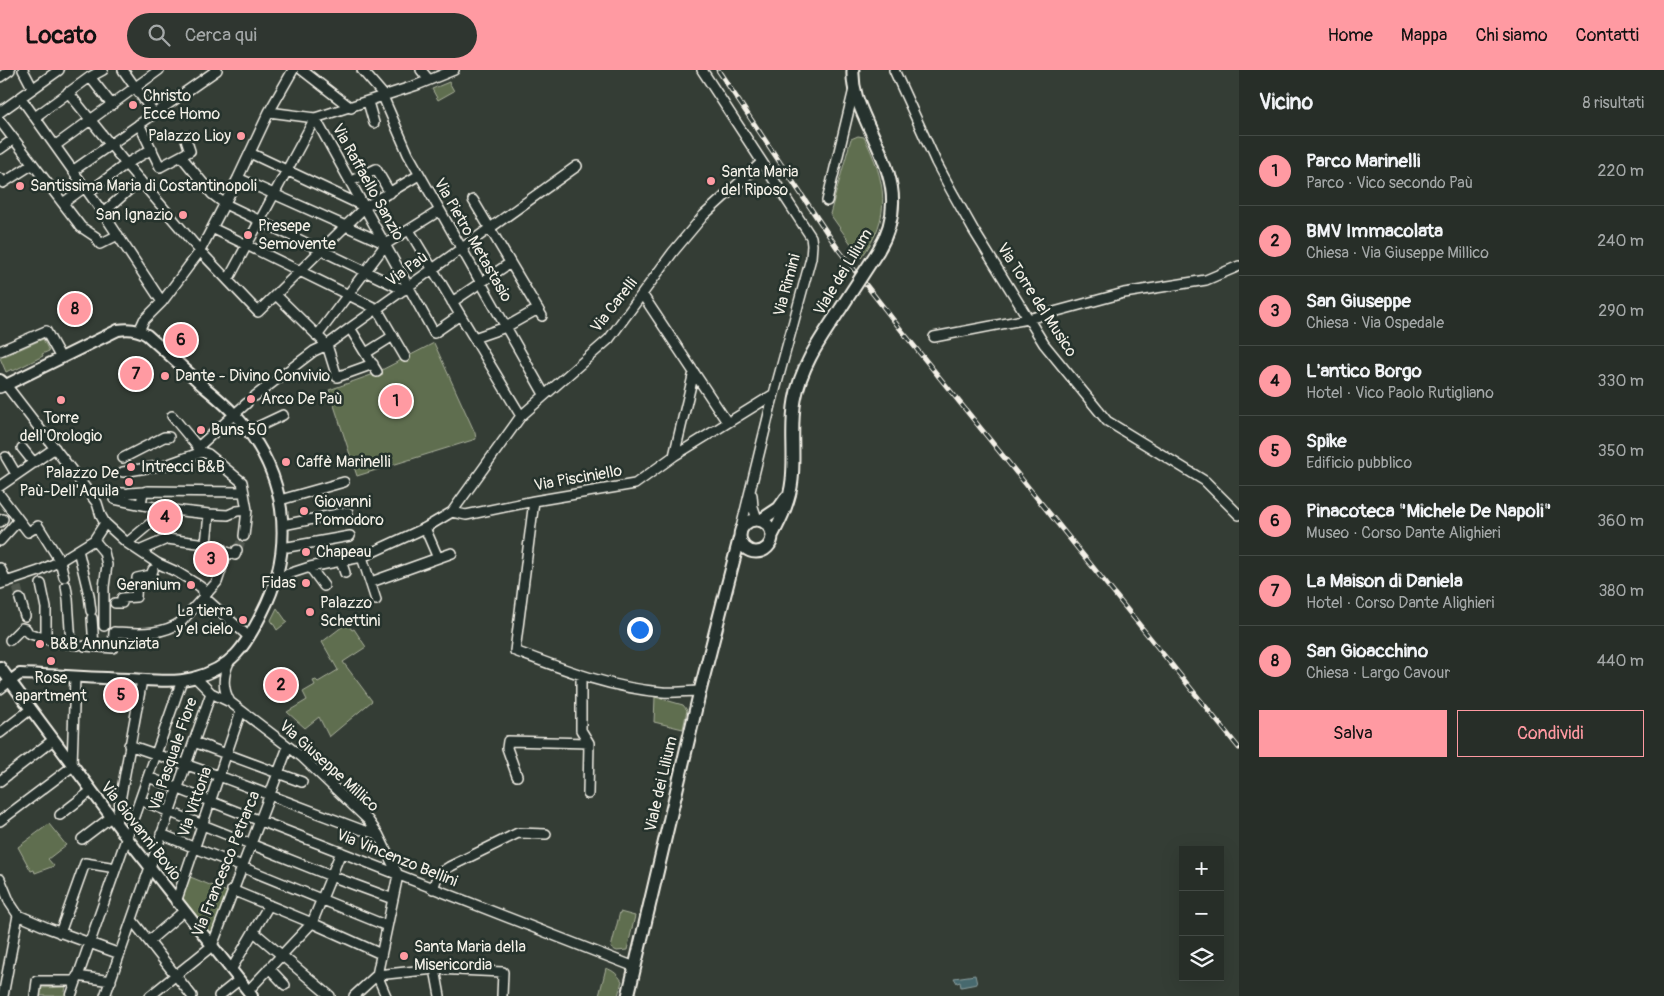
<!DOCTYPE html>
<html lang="it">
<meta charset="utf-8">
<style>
:root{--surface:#272e28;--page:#2f3630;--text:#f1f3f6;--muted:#a4a8a8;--line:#434a45;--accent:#ff9aa2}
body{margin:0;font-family:Pangolin,sans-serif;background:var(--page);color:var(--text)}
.controls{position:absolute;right:15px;bottom:15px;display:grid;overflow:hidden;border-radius:0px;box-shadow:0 5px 20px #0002}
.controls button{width:45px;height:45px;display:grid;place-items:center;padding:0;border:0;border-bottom:1px solid var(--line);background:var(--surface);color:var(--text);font:25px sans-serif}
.you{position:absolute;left:639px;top:559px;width:18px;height:18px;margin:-12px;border:4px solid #fff;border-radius:50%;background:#1a73e8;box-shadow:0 0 0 8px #1a73e833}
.badge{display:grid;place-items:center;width:32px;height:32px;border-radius:50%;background:var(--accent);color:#111;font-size:16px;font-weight:700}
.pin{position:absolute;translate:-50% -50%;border:2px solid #fff;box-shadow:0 1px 5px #0006}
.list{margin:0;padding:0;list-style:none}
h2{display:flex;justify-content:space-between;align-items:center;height:65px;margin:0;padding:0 20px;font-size:21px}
h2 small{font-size:16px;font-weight:400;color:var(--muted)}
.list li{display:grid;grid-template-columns:32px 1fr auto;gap:15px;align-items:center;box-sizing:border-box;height:70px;padding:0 20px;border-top:1px solid var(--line)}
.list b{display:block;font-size:19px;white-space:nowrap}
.list p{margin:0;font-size:16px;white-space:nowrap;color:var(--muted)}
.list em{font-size:16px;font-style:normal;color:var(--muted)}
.actions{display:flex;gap:10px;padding:15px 20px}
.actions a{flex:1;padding:11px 0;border:1px solid var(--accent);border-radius:0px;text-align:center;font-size:18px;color:var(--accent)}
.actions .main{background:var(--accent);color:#111}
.icon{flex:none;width:28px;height:28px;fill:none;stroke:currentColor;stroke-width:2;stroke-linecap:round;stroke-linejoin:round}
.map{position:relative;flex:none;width:1239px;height:926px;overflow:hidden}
header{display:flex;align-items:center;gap:30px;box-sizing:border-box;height:70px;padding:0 25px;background:var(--accent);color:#111}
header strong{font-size:24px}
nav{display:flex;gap:28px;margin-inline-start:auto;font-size:18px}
.search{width:350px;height:45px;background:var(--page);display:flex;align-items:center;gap:12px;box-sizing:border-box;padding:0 18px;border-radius:28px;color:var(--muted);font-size:19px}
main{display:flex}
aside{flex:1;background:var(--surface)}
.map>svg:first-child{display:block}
.green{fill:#5f6e4f;stroke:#aab09c}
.water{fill:#47696e;stroke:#8c9f9f}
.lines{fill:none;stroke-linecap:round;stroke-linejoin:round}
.minor-tunnel{stroke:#515850;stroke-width:9;stroke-dasharray:9 4.5;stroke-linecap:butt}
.minor-casing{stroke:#f4f1e8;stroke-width:12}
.tertiary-casing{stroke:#f4f1e8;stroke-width:14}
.secondary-casing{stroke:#f4f1e8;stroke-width:15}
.minor{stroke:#26332d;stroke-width:9}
.tertiary{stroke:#26332d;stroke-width:10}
.secondary{stroke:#26332d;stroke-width:11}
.rail-casing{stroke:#f4f1e8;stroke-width:5}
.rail{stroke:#26332d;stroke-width:3;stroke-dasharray:9;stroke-linecap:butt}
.secondary-bridge-casing{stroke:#f4f1e8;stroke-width:15;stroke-linecap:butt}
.secondary-bridge{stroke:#26332d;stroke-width:11}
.poi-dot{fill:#ff9aa2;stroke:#26332d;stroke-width:2}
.labels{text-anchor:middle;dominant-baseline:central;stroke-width:5;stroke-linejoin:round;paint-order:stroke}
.poi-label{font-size:16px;fill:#f4f1e8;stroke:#26332d;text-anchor:start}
.street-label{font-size:16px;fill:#f4f1e8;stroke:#26332d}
</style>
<header>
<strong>Locato</strong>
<div class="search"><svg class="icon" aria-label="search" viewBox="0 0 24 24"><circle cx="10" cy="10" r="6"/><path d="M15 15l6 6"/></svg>Cerca qui</div>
<nav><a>Home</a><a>Mappa</a><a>Chi siamo</a><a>Contatti</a></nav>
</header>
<main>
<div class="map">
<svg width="1239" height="926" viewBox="0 0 1239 926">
<rect width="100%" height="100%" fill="#343d35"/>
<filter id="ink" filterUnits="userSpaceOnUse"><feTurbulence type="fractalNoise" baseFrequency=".02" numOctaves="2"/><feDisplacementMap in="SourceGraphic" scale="10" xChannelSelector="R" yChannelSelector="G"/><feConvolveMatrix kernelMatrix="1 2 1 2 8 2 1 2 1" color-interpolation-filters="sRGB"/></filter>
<g filter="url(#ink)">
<!-- green -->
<path class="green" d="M449 12 454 21 438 30 432 19Z
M858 66 864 67C886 111 893 146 861 188L830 144 851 69Z
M43 269 49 281 42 284 43 286 13 301 12 299 6 302 0 288Z
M434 273 475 363 476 369 357 406 329 320 374 304Z
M277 538 287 552 277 560 271 550Z
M347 553 352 560 354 559 366 577 343 592 372 631 329 667 319 647 305 658 287 642 307 630 303 622 315 615 313 611 316 610 318 612 338 600 322 572Z
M655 627 683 635 687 640 683 659 654 652Z
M49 754 66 775 48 789 54 796 35 803 34 800 31 801 18 777Z
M188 806 227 822 211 864 181 826Z
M620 842 635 846 627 880 617 881 611 878Z
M606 898C614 901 617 904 622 911L618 926H599Z
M66 917 64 926H38L39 918Z"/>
<!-- water -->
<path class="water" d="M975 905 977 914 961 917 960 912 957 913 954 908Z"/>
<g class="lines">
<!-- minor-tunnel -->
<path class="minor-tunnel" d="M237 480 244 466
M17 517 19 524"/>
<defs>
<path id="minor" d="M23 0 33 19
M123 0 154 44
M302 0 351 38
M362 0 381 22 408 84 544 324
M421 0 429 10
M702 0 811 167 812 175 811 188 771 335 741 458
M894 0 936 92 951 120 974 161 1044 274 1107 351 1205 411 1239 445
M0 7 10 0
M90 7 112 35
M68 22 126 94 200 181 258 242 365 137 419 105
M21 28 103 143 162 232
M368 32 374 53
M0 42 59 0
M269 42 315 48 417 15 454 0
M35 47 90 7 103 0
M315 48 434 263 460 245
M0 51 81 157 96 167 100 174 118 165
M139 54 160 97 190 81 185 66
M56 75 159 0
M0 79 14 69
M250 83 365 137
M181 86 212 124 225 134 404 220
M74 100 217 0
M0 108 3 113 33 94
M238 108 386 174
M351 111 376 99 390 123
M89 122 126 94 152 79
M473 130 542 246
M827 131 854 19
M63 133 85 117
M103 143 140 110
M212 158 377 239 405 287
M409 160 521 346
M228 210 315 48
M642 224 727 352
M276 225 327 275 337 307 373 294
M452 232 510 193
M350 258 377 302
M139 261 144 250 162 232 200 181 238 108 269 42 293 0
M317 266 386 174 439 141
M934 267 1028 249 1124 223 1206 210 1239 196
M474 268 506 257 538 239
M0 281 46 261 61 288
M366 283 393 266
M0 318 6 315 97 433 101 446 105 453 127 473 157 493 177 502 195 513 202 518 204 527
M255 326 314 281 327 275 350 258 577 96
M172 346 202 382 208 384 242 412 247 440 244 466
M249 361 283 345
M198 377 247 333
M22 378 34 393
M674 386 694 302
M6 387 16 404
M123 388 164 367H169
M166 395 202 382
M123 402 158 396
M0 416 55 378
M118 423H124
M129 423 143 422
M0 425 28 462 38 456 60 491 64 507
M752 425 753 437 757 449
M114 429 163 439 209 444 228 445 237 441 247 440
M280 430 344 412
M534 431 515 581C563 599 610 618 662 622 674 623 688 621 700 621
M141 434 143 422 147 421 244 422
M452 442 466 445 534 431 635 414 674 386 774 324
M0 452 3 449
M283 455 348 442
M425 458 438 488
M94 470 104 482 107 495 104 517V556
M0 471 18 451
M127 473 152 452 163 439
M206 474 209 444
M288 477 350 466
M78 480 89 525 91 541
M139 481 167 469 206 474 222 479
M362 487 376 530
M341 491 345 503
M310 497 324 516
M0 498 7 512
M276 508 310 497 362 487 425 458 452 442 521 346 609 269 673 182 704 145 762 92
M371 512 452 483
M0 514 39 501 60 491 94 470 105 453
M41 514 46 538V569
M66 516 68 529 71 574
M204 527 249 567
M20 529 25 546
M115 533H122V528L136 527 137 508 151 505 153 500
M92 548 94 577
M10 570 22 558 26 559 28 563 49 570
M57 572 78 575
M85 576 113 578 114 562C137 563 161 566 181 552L217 512 227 482 235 485 237 480
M229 592C223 606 222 618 230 632L302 687 368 750 378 764 398 805 377 905 386 926
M195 607 211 623 230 632
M0 619 10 611
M0 663 31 639
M194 672 302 712
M129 675 219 706 362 760 378 764
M72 694 75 607
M517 706 507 678 508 671 589 673 581 660V606
M148 707 635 897
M0 711 53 670
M588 724 589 673
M140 730 331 806 393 829
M60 745 91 721
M0 751 73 696
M116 753 142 610
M161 764 387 856
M82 769 111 747
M0 809 10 833 18 845
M433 819 438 804 449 797 518 763 546 764
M232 820 312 853 381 884
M176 832 241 641
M18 845 48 858 120 884
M132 850 192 926
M254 862 330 926
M60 863 85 793 116 798
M149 871 184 841
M269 898 285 915
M435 899 440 926
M231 900 269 835
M377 905 435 899 503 902 502 926
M77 906 111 911
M248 921 312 853 341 782
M3 926 18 845
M35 926 37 911H75
M71 926 182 610
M105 926 211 623
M150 926 212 876 288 677
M219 926 239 910
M354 926 377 905"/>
<path id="tertiary" d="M0 310 6 315 118 260C129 258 138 259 147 265 166 282 185 299 203 316 214 325 225 334 234 344 287 400 297 475 262 543 245 577 232 598 193 608 173 613 150 610 129 609 93 608 56 605 20 604L10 611 0 597
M10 611 127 768 252 926"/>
<path id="secondary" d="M853 0C852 21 860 37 868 55 889 99 906 134 878 181
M740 466a16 16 0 1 1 32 0a16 16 0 1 1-32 0Z
M761 450 779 438 786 428
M773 464C782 447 790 430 792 410 795 383 790 357 795 330 801 295 822 267 841 238
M628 926 700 621 740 466"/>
</defs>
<!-- minor casing -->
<use href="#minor" class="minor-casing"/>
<!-- tertiary casing -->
<use href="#tertiary" class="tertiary-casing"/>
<!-- secondary casing -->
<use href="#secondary" class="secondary-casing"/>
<!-- minor -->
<use href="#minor" class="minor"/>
<!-- tertiary -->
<use href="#tertiary" class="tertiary"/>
<!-- secondary -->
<use href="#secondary" class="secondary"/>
<defs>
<path id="rail" d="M718 0 838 179 902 261 1239 678"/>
</defs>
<!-- rail casing -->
<use href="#rail" class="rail-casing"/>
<!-- rail -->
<use href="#rail" class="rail"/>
<defs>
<path id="secondary-bridge" d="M841 238 878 181"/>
</defs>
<!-- secondary-bridge casing -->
<use href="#secondary-bridge" class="secondary-bridge-casing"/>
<!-- secondary-bridge -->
<use href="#secondary-bridge" class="secondary-bridge"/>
</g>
</g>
<!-- markers -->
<g class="poi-dot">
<circle cx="133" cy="35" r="5"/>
<circle cx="241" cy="66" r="5"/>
<circle cx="711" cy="111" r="5"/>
<circle cx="20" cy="116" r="5"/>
<circle cx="183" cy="145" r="5"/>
<circle cx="248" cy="165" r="5"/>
<circle cx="165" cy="306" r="5"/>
<circle cx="251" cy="329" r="5"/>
<circle cx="61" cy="330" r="5"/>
<circle cx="201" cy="360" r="5"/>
<circle cx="286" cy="392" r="5"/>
<circle cx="131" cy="397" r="5"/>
<circle cx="129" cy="412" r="5"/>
<circle cx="304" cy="441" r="5"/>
<circle cx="306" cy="482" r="5"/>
<circle cx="306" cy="513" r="5"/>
<circle cx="191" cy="515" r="5"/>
<circle cx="310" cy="542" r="5"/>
<circle cx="243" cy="550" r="5"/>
<circle cx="40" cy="574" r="5"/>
<circle cx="51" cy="591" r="5"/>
<circle cx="404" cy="886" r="5"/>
</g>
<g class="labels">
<!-- poi labels -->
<g class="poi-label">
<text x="143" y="26">Christo<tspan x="143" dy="18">Ecce Homo</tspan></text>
<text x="231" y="66" text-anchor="end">Palazzo Lioy</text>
<text x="721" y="102">Santa Maria<tspan x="721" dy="18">del Riposo</tspan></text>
<text x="30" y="116">Santissima Maria di Costantinopoli</text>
<text x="173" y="145" text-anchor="end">San Ignazio</text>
<text x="258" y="156">Presepe<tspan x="258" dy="18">Semovente</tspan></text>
<text x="175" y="306">Dante - Divino Convivio</text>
<text x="261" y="329">Arco De Paù</text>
<text x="61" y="348" text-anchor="middle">Torre<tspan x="61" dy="18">dell'Orologio</tspan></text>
<text x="211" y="360">Buns 50</text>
<text x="296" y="392">Caffè Marinelli</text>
<text x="141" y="397">Intrecci B&amp;B</text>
<text x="119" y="403" text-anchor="end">Palazzo De<tspan x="119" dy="18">Paù-Dell'Aquila</tspan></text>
<text x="314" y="432">Giovanni<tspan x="314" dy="18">Pomodoro</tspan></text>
<text x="316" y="482">Chapeau</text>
<text x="296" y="513" text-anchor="end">Fidas</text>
<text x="181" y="515" text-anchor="end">Geranium</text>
<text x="320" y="533">Palazzo<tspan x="320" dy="18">Schettini</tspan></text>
<text x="233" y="541" text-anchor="end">La tierra<tspan x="233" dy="18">y el cielo</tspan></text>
<text x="50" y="574">B&amp;B Annunziata</text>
<text x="51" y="608" text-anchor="middle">Rose<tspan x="51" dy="18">apartment</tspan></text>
<text x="414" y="877">Santa Maria della<tspan x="414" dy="18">Misericordia</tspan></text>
</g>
<!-- street labels -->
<g class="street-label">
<text transform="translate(368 112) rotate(61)">Via Raffaello Sanzio</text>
<text transform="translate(473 170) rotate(60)">Via Pietro Metastasio</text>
<text transform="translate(407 199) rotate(-36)">Via Paù</text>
<text transform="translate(843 202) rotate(-59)">Viale dei Lilium</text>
<text transform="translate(787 215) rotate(-75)">Via Rimini</text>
<text transform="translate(1037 230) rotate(57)">Via Torre del Musico</text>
<text transform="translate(614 235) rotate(-52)">Via Carelli</text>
<text transform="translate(578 408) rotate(-10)">Via Pisciniello</text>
<text transform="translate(173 684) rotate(-71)">Via Pasquale Fiore</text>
<text transform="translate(329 696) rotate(42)">Via Giuseppe Millico</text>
<text transform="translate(661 714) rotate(-77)">Viale dei Lilium</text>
<text transform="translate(195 732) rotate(-71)">Via Vittoria</text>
<text transform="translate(141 761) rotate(52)">Via Giovanni Bovio</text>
<text transform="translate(397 788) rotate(22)">Via Vincenzo Bellini</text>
<text transform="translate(226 794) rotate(-68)">Via Francesco Petrarca</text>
</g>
</g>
</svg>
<div class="controls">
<button>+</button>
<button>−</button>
<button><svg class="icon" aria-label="layers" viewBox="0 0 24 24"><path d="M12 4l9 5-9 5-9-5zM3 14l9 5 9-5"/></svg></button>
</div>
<div class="you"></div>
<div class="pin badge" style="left:396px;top:331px">1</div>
<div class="pin badge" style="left:281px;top:615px">2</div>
<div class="pin badge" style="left:211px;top:489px">3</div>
<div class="pin badge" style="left:165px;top:447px">4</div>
<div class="pin badge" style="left:121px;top:625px">5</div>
<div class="pin badge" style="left:181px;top:270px">6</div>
<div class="pin badge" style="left:136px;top:304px">7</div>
<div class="pin badge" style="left:75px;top:239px">8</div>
</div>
<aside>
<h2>Vicino<small>8 risultati</small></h2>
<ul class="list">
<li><span class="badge">1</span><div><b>Parco Marinelli</b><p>Parco · Vico secondo Paù</p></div><em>220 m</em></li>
<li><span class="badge">2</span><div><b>BMV Immacolata</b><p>Chiesa · Via Giuseppe Millico</p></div><em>240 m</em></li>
<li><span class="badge">3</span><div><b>San Giuseppe</b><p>Chiesa · Via Ospedale</p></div><em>290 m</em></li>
<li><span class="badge">4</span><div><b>L'antico Borgo</b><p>Hotel · Vico Paolo Rutigliano</p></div><em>330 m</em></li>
<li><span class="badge">5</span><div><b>Spike</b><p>Edificio pubblico</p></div><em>350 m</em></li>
<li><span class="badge">6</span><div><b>Pinacoteca &quot;Michele De Napoli&quot;</b><p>Museo · Corso Dante Alighieri</p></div><em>360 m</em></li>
<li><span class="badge">7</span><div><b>La Maison di Daniela</b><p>Hotel · Corso Dante Alighieri</p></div><em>380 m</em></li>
<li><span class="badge">8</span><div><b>San Gioacchino</b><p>Chiesa · Largo Cavour</p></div><em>440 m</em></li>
</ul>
<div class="actions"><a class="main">Salva</a><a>Condividi</a></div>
</aside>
</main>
